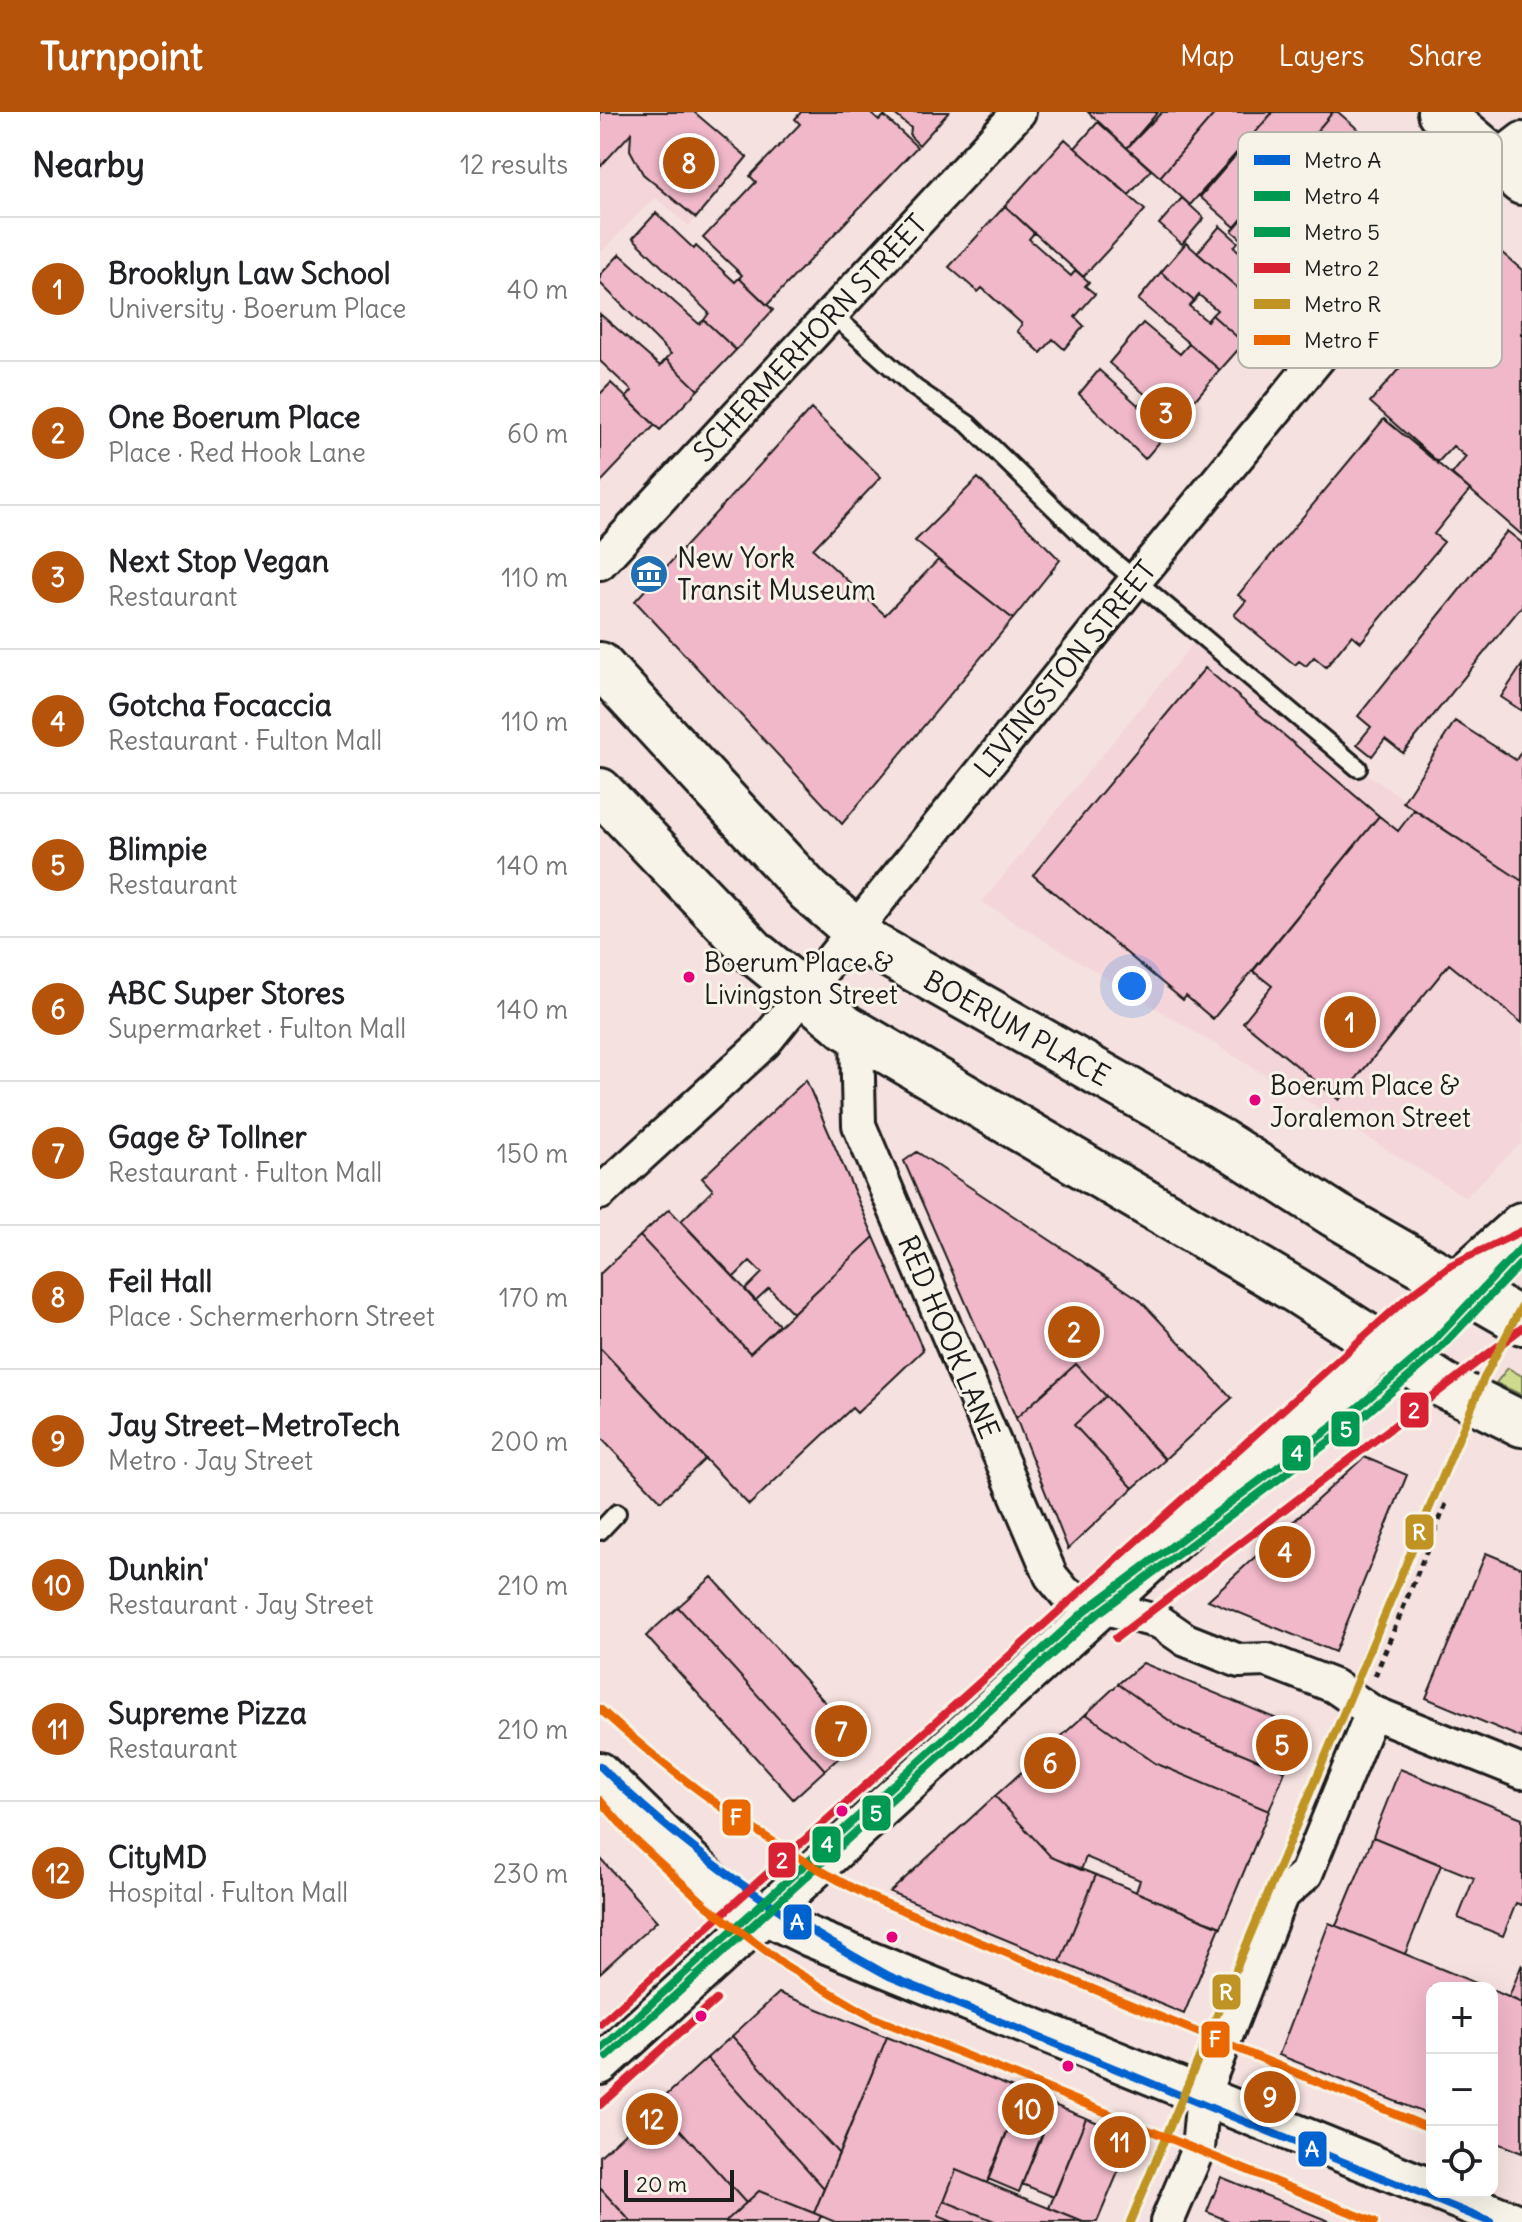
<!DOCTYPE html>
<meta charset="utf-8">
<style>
:root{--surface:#fff;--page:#f6f6f6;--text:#202124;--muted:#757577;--line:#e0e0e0;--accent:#b45309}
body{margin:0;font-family:Delius,sans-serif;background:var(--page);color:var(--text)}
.controls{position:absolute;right:24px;bottom:24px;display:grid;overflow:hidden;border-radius:16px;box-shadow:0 8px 32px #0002}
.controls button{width:72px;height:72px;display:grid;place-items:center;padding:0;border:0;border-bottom:2px solid var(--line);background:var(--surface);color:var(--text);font:40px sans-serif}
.scale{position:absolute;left:24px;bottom:20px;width:110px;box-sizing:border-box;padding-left:8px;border:4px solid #1c1c1c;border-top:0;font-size:22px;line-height:28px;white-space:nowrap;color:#1c1c1c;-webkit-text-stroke:6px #f7f3e8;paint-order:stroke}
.you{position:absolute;left:532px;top:874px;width:28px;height:28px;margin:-20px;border:6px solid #fff;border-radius:50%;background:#1a73e8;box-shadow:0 0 0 12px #1a73e833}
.badge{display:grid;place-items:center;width:52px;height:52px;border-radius:50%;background:var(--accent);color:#fff;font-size:26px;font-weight:700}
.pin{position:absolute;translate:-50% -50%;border:4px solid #fff;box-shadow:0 2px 8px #0006}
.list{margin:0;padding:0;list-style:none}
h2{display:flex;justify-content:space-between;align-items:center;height:104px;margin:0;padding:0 32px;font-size:34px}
h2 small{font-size:26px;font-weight:400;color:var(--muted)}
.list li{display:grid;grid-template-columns:52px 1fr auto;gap:24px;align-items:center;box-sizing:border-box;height:144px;padding:0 32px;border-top:2px solid var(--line)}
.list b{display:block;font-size:30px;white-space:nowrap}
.list p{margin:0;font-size:26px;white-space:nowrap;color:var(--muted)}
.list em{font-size:26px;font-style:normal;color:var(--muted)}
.icon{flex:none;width:44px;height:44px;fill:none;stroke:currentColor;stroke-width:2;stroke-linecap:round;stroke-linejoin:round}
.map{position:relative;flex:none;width:922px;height:2110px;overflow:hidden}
header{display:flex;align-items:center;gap:48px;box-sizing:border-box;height:112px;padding:0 40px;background:var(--accent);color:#fff}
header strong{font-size:38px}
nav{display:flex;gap:44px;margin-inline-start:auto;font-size:28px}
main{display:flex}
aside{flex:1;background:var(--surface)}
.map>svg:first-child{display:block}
.built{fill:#f4d5d9}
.green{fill:#ceda8d;stroke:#757b54;stroke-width:2}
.building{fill:#f1b8ca;stroke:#1c1c1c;stroke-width:2}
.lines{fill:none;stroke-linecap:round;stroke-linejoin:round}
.service-casing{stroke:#1c1c1c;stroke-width:22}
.minor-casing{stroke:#1c1c1c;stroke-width:38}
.tertiary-casing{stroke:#1c1c1c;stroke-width:44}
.secondary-casing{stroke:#1c1c1c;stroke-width:50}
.primary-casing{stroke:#1c1c1c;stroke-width:50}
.path{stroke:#1c1c1c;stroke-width:5;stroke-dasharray:6 6;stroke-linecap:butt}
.service{stroke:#f7f3e8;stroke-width:16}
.minor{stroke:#f7f3e8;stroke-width:32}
.tertiary{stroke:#f7f3e8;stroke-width:38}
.secondary{stroke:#f7f3e8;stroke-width:44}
.primary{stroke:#f7f3e8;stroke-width:44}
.metro-1-casing{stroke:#f7f3e8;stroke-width:14}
.metro-2-casing{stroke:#f7f3e8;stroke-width:14}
.metro-3-casing{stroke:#f7f3e8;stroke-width:14}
.metro-4-casing{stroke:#f7f3e8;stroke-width:14}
.metro-5-casing{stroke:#f7f3e8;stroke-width:14}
.metro-6-casing{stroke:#f7f3e8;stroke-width:14}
.metro-1{stroke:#0062cf;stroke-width:8}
.metro-2{stroke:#009952;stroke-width:8}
.metro-3{stroke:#009952;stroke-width:8}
.metro-4{stroke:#d82233;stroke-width:8}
.metro-5{stroke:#c09424;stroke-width:8}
.metro-6{stroke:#eb6800;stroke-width:8}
.bus-dot{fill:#e5007d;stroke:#f7f3e8;stroke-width:3}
.labels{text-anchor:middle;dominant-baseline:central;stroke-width:6;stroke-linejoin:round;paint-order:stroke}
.bus-label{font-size:26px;fill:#1c1c1c;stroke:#f7f3e8;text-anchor:start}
.street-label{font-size:28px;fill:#1c1c1c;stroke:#f7f3e8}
.poi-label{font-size:28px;fill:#1c1c1c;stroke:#f7f3e8;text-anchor:start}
.key{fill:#f7f3e8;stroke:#b5b2ab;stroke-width:2}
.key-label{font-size:22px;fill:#1c1c1c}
.line-badge{stroke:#f7f3e8;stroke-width:3}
.badge-label{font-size:22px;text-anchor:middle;font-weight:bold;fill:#fff}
</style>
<header>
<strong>Turnpoint</strong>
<nav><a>Map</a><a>Layers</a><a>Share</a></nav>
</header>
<main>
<aside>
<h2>Nearby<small>12 results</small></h2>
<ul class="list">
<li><span class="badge">1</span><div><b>Brooklyn Law School</b><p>University · Boerum Place</p></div><em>40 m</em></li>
<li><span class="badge">2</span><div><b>One Boerum Place</b><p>Place · Red Hook Lane</p></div><em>60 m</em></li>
<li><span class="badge">3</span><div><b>Next Stop Vegan</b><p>Restaurant</p></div><em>110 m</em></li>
<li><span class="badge">4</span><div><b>Gotcha Focaccia</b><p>Restaurant · Fulton Mall</p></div><em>110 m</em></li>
<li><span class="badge">5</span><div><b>Blimpie</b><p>Restaurant</p></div><em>140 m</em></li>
<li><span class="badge">6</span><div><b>ABC Super Stores</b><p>Supermarket · Fulton Mall</p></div><em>140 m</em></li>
<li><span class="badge">7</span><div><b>Gage &amp; Tollner</b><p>Restaurant · Fulton Mall</p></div><em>150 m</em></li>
<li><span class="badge">8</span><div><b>Feil Hall</b><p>Place · Schermerhorn Street</p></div><em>170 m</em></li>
<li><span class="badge">9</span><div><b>Jay Street–MetroTech</b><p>Metro · Jay Street</p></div><em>200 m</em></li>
<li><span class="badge">10</span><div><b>Dunkin'</b><p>Restaurant · Jay Street</p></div><em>210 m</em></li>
<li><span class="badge">11</span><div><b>Supreme Pizza</b><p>Restaurant</p></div><em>210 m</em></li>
<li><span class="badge">12</span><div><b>CityMD</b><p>Hospital · Fulton Mall</p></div><em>230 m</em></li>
</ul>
</aside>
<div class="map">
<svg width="922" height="2110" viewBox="0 0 922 2110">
<rect width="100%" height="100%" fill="#f5e1df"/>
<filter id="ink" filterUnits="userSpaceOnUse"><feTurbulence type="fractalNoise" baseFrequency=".0125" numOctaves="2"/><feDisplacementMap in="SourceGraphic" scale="16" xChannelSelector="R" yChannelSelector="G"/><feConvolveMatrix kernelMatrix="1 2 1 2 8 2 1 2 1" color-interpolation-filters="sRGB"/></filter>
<g filter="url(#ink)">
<!-- built -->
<path class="built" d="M0 0H94L147 45 89 114 55 85 0 141Z
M600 523 758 656 922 769V1030L865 1085 382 790Z"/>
<!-- green -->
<path class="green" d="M908 1256 922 1264V1283L896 1271Z"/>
<!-- building -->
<path class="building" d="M0 0H94L147 45 96 106 43 62 30 38 31 21 0 55Z
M201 0H269L279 9 284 4 317 35 167 193 139 166 142 163 103 126 156 70 150 64 200 12 195 7Z
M292 0H349L319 33 310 24 311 16Z
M488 0H558L527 36Z
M562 0H616L560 65 527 36Z
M616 0H673L590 93 560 65Z
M673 0H733L635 115 600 85Z
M733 0H738L768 26 665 147 632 119Z
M498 10 551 58 529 83 475 36Z
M465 27 545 98 483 165 405 94Z
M582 86 604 106 582 132 559 112Z
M405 94 434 121 429 127 471 164 476 158 489 170 485 174 495 182 475 205 484 214 464 237 453 227 441 241 417 219 422 212 382 176 378 180 349 155Z
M56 101 94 137 96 134 135 170 139 166 173 198 136 238 104 208 109 201 33 126Z
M620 114 638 130 634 135 653 151 660 143 693 172 668 202 597 141Z
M586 131 668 202 644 231 612 203 617 198 599 183 594 189 561 160Z
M901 140 922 158V423L852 362 866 345 853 334 838 350 770 290Z
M20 142 99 212 104 208 136 238 98 278 66 247 71 242 0 171V163Z
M561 160 594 189 589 194 607 209 612 203 644 231 620 258 538 188Z
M0 202 60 254 66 247 98 278 60 318 26 286 32 279 0 249Z
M543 211 580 242 589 232 620 258 568 320 538 294 547 284 509 251Z
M499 258 568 320 545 347 479 282Z
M11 271 55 313 0 371V282Z
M211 297 281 365 213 437 285 503 338 448 413 507 242 712 35 489Z
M784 307 870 378 834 422 844 430 761 530 752 523 726 555 714 545 706 554 699 549 695 553 634 503 646 489 638 483Z
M378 366 460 448 413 507 315 429Z
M907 419 922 431V494L803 641 785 627 772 644 757 632 771 615 758 604Z
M922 553V599L901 585Z
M605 556 779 704 613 907 586 884 583 888 433 763Z
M855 609 916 648 922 638V769L803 690Z
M814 698 922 769V911L849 852 739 988 643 910 672 874 653 859 779 704 798 719Z
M206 968 274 1125 193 1201 169 1176 155 1189 145 1178 162 1161 150 1149 134 1165 81 1109 113 1078 102 1066Z
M317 1040 539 1187 632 1286 565 1347 476 1252 416 1306 304 1049Z
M69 1097 179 1213 150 1241 40 1124Z
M40 1124 150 1241 274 1125 323 1238 257 1301 252 1296 149 1393 0 1236V1162Z
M0 1236 105 1347 61 1389 2 1327 0 1329Z
M476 1252 506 1284 474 1313 533 1376 468 1437 416 1306Z
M506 1284 565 1348 533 1376 474 1313Z
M764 1345 807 1363 735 1540 608 1488Z
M886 1441 922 1456V1626L826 1586Z
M112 1465 259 1628 225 1658 78 1495Z
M78 1495 225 1658 193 1687 46 1524Z
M543 1551 703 1618 685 1659 580 1616 518 1572Z
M518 1572 580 1616 685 1659 669 1699 555 1651 486 1602Z
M486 1602 555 1651 669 1699 621 1815 536 1780 540 1768 486 1745 481 1758 451 1745 395 1684Z
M800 1657 922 1706V1793L916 1791 903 1824 858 1806 874 1766 773 1725Z
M395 1684 451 1745 496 1763 460 1850 290 1780Z
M773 1725 841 1753 805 1842 736 1814Z
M0 1746 57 1809 0 1861Z
M496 1763 620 1815 584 1902 460 1850Z
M729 1811 888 1876H832V2004L679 1943Z
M922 1852V1891L909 1885Z
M892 1878 922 1891V2041L892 2029Z
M179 1881 287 1925 239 2042 132 1924Z
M132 1924 239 2042 224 2076 107 1946Z
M287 1925 423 1980 387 2071 356 2058 338 2104 353 2110H235L214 2101Z
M107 1946 224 2076 214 2101 159 2079 146 2091 57 1992Z
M421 1984 453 1997 419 2080 388 2067Z
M57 1992 146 2091 125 2110H31L0 2076V2044Z
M454 1993 486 2006 454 2085 422 2072Z
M486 2006 533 2025 497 2110H483L449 2096Z
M356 2058 387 2071 483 2110H397L344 2089Z
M621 2065 731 2110H631L607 2100Z
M0 2076 23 2101 31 2110H0Z
M159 2079 221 2104 218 2110H125Z
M344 2089 397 2110H353L338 2104Z"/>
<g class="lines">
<defs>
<path id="service" d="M233 203 315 276 368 312 482 423 758 656
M0 1419 17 1401"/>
<path id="minor" d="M0 451 419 0
M257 921 259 1013 451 1464 466 1482 502 1495 560 1510 586 1528 639 1549 667 1548 734 1574 772 1600 922 1660
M0 1081 164 931 536 468 858 76 922 27
M567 2110 598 2037 603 1983 681 1784 706 1762 772 1600"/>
<path id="tertiary" d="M0 1660 128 1785 210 1825 832 2077
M0 1953 786 1236
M840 2080 913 2110"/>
<path id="secondary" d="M840 0 922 70
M786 1236 922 1113"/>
<path id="primary" d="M0 553 209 779 272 833 621 1030 735 1103 922 1210
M0 679 156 842 246 915 695 1178 845 1274 922 1312"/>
</defs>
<!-- service casing -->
<use href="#service" class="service-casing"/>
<!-- minor casing -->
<use href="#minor" class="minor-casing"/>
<!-- tertiary casing -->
<use href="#tertiary" class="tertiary-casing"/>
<!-- secondary casing -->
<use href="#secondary" class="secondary-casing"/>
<!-- primary casing -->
<use href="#primary" class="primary-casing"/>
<!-- path -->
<path class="path" d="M775 1564 846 1392"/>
<!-- service -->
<use href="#service" class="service"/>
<!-- minor -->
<use href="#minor" class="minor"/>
<!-- tertiary -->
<use href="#tertiary" class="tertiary"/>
<!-- secondary -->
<use href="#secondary" class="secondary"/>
<!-- primary -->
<use href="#primary" class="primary"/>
<defs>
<path id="metro-1" d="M0 1654C87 1739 182 1806 289 1864L890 2110"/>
<path id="metro-2" d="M0 1938 486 1498 756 1297 825 1238 922 1135"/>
<path id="metro-3" d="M7 1945 492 1506 762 1305 832 1245 922 1150"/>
<path id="metro-4" d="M516 1526 922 1216
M0 1912 808 1185 851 1153 922 1119
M0 1993 116 1888"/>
<path id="metro-5" d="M530 2110 884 1266 922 1193"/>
<path id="metro-6" d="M0 1597C82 1672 169 1733 268 1784L832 2017
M0 1688 33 1726 107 1794 186 1854 272 1905 774 2110"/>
</defs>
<!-- metro-1 casing -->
<use href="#metro-1" class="metro-1-casing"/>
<!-- metro-2 casing -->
<use href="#metro-2" class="metro-2-casing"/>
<!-- metro-3 casing -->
<use href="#metro-3" class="metro-3-casing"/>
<!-- metro-4 casing -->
<use href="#metro-4" class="metro-4-casing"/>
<!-- metro-5 casing -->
<use href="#metro-5" class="metro-5-casing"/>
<!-- metro-6 casing -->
<use href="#metro-6" class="metro-6-casing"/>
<!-- metro-1 -->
<use href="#metro-1" class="metro-1"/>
<!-- metro-2 -->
<use href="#metro-2" class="metro-2"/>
<!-- metro-3 -->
<use href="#metro-3" class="metro-3"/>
<!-- metro-4 -->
<use href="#metro-4" class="metro-4"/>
<!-- metro-5 -->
<use href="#metro-5" class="metro-5"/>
<!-- metro-6 -->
<use href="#metro-6" class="metro-6"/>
</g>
</g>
<!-- icons -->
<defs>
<symbol id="museum-disc" viewBox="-11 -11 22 22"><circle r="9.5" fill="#1f6fb2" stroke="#f7f3e8"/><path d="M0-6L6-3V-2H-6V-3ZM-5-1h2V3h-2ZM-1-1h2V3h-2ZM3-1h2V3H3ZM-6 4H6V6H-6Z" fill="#fff"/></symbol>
</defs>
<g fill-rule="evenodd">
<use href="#museum-disc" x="27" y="440" width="44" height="44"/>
</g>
<!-- markers -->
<g class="bus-dot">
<circle cx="89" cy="865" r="7"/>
<circle cx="655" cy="988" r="7"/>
<circle cx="242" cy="1699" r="7"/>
<circle cx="292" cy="1825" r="7"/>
<circle cx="101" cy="1904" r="7"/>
<circle cx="468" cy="1954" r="7"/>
</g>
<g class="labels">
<!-- bus labels -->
<g class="bus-label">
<text x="104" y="850">Boerum Place &amp;<tspan x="104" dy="32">Livingston Street</tspan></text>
<text x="670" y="973">Boerum Place &amp;<tspan x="670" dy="32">Joralemon Street</tspan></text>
</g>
<!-- street labels -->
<g class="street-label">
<text transform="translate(210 226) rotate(-47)">SCHERMERHORN STREET</text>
<text transform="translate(465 557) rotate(-51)">LIVINGSTON STREET</text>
<text transform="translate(417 916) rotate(29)">BOERUM PLACE</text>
<text transform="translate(349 1225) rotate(67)">RED HOOK LANE</text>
</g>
<!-- poi labels -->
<g class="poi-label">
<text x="77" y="446">New York<tspan x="77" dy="32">Transit Museum</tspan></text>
</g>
</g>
<!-- legend -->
<rect x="638" y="20" width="264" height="236" rx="12" class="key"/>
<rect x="654" y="43" width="36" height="10" fill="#0062cf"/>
<rect x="654" y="79" width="36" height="10" fill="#009952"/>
<rect x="654" y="115" width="36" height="10" fill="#009952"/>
<rect x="654" y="151" width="36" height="10" fill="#d82233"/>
<rect x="654" y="187" width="36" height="10" fill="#c09424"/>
<rect x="654" y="223" width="36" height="10" fill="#eb6800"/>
<g class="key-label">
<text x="704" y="56">Metro A</text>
<text x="704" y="92">Metro 4</text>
<text x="704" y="128">Metro 5</text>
<text x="704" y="164">Metro 2</text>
<text x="704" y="200">Metro R</text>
<text x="704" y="236">Metro F</text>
</g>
<g class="line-badge">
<rect x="799" y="1279" width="31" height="38" rx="8" fill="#d82233"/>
<rect x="730" y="1298" width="31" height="38" rx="8" fill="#009952"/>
<rect x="681" y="1322" width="31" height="38" rx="8" fill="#009952"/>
<rect x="804" y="1401" width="31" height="38" rx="8" fill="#c09424"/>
<rect x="261" y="1682" width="31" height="38" rx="8" fill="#009952"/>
<rect x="121" y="1686" width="31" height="39" rx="8" fill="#eb6800"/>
<rect x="211" y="1713" width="31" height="39" rx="8" fill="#009952"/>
<rect x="167" y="1729" width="30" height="38" rx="8" fill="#d82233"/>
<rect x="182" y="1791" width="31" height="38" rx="8" fill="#0062cf"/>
<rect x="611" y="1861" width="31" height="38" rx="8" fill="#c09424"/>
<rect x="600" y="1908" width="31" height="39" rx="8" fill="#eb6800"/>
<rect x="697" y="2018" width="31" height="38" rx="8" fill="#0062cf"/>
</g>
<g class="badge-label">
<text x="814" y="1306">2</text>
<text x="746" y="1325">5</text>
<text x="697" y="1349">4</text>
<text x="819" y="1428">R</text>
<text x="276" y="1709">5</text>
<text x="136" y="1713">F</text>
<text x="227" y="1740">4</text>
<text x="182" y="1756">2</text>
<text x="197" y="1818">A</text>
<text x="626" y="1888">R</text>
<text x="615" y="1935">F</text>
<text x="712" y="2045">A</text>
</g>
</svg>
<div class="controls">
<button>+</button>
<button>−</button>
<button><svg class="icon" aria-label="locate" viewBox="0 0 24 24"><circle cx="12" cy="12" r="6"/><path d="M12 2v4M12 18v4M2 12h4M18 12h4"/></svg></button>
</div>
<div class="scale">20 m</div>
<div class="you"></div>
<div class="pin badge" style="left:750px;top:910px">1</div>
<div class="pin badge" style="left:474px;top:1220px">2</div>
<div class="pin badge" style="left:566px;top:301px">3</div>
<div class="pin badge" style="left:685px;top:1440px">4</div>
<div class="pin badge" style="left:682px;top:1633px">5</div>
<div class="pin badge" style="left:450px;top:1651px">6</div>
<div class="pin badge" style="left:241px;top:1619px">7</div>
<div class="pin badge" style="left:89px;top:51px">8</div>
<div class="pin badge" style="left:670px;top:1985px">9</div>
<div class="pin badge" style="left:428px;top:1997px">10</div>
<div class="pin badge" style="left:520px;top:2030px">11</div>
<div class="pin badge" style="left:52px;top:2007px">12</div>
</div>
</main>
